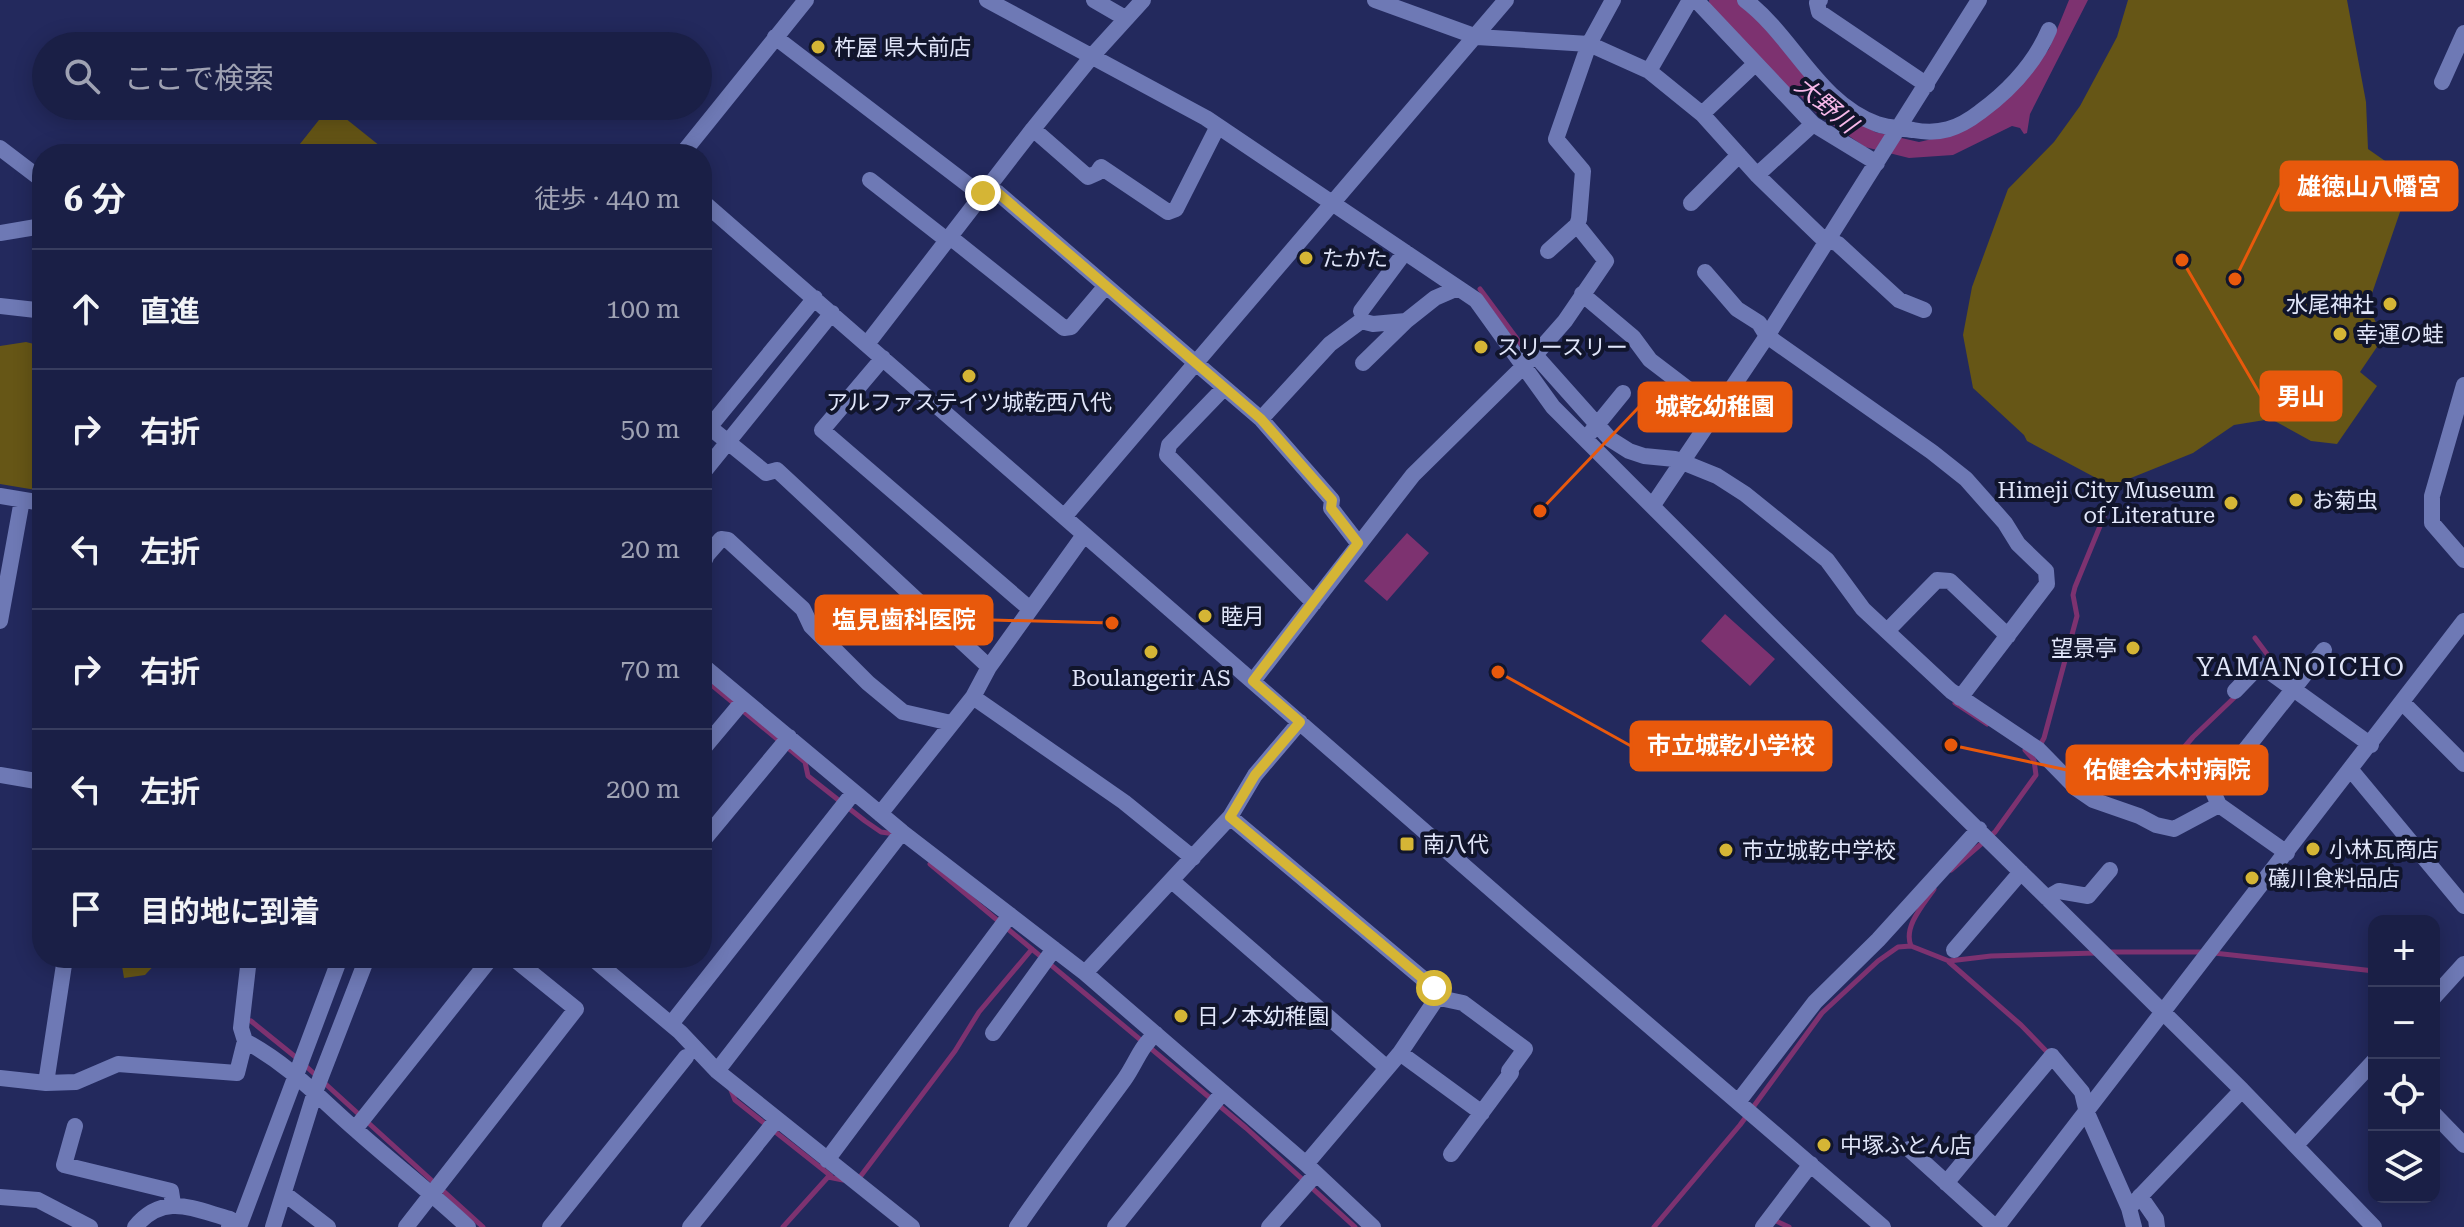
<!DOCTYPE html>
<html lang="ja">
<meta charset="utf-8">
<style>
:root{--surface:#1a1f46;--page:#272c51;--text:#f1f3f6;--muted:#9fa2b3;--line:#383d5f}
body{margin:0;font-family:"Roboto Serif","Noto Sans JP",serif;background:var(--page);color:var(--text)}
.controls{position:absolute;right:24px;bottom:24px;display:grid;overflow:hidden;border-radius:16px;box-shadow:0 4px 20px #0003}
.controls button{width:72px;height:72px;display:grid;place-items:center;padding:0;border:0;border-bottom:2px solid var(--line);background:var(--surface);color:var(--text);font:40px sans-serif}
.stop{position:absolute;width:24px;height:24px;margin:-18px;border:6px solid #d5b535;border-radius:50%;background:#fff}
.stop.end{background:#d5b535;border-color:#fff;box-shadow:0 2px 8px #0008}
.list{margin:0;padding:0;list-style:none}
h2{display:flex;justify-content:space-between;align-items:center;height:104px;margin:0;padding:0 32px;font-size:34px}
h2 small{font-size:26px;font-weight:400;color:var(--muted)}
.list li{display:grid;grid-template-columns:52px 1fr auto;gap:24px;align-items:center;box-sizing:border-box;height:120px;padding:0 32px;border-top:2px solid var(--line)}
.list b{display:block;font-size:30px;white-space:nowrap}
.list em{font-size:26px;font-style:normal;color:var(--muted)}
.icon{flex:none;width:44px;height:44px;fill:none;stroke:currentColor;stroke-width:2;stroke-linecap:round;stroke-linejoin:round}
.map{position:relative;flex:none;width:2464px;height:1227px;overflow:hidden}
.search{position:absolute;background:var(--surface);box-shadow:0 4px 20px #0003;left:32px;top:32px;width:680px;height:88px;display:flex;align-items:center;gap:20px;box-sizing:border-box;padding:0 28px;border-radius:44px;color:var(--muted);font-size:30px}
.panel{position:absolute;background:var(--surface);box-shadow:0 4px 20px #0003;left:32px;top:144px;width:680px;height:824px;border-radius:32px}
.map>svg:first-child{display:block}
.green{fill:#665616}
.water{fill:#7d3270}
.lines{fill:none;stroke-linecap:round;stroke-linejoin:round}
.stream{stroke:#7d3270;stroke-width:5}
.river{stroke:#7d3270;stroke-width:30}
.minor{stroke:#6e79b5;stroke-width:16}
.route{stroke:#d5b535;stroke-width:10}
.poi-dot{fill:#d5b535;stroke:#11152c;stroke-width:3}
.labels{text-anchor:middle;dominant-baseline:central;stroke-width:8;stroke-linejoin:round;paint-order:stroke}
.poi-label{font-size:22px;fill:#e1e6fa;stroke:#11152c;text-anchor:start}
.water-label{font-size:24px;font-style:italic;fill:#f7b8e9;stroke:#11152c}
.quarter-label{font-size:26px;letter-spacing:2px;fill:#e1e6fa;stroke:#11152c}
.leader{fill:none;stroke:#e8590c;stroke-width:3}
.callout-dot{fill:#e8590c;stroke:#11152c;stroke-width:3}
.callout{fill:#e8590c;stroke:#e8590c;stroke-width:3}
.callout-label{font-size:24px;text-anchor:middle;font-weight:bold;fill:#fff}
</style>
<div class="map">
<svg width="2464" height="1227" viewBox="0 0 2464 1227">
<rect width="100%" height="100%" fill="#23295d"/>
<!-- green -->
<path class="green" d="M2128 0H2347L2366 102 2368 149 2398 170 2410 183 2368 305 2383 338 2360 372 2377 386 2337 444 2311 441 2271 419 2234 425 2193 453 2111 486 2027 441 2024 435 1973 388 1963 335 1972 287 2008 189 2054 142 2080 106 2117 37Z
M330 106 390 154H292Z
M26 342 42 346V491L0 484V346Z
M129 958H161L145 975 124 978 122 966Z"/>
<!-- water -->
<path class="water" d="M2069 0H2088L2030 114 2027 133 2024 134 2020 128 2012 126 1953 155 1909 158 1865 147 1817 114 1761 54 1767 38 1829 103 1875 132 1919 142 1941 137 2031 72 2049 49Z
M1407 533 1429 553 1387 601 1364 581Z
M1725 614 1775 659 1750 686 1701 641Z"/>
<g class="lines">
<!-- stream -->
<path class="stream" d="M1480 289 1529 355
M2255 638 2270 658 2265 664
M702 677 805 762 808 776 865 821 881 832 895 834
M1955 703 1987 724
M2040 745 2044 738 2077 616 2073 595 2075 587 2112 497 2101 490
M2173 760 2193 737 2237 695
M930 864 1246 1128 1355 1227
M1951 870 1995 832 2036 775 2034 760 2025 750
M1911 946C1903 927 1923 905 1934 889
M2106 952H2204
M2214 953 2374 971
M1949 962 2021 1025 2050 1055
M251 1021 298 1059 483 1227
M731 1090 735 1100 831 1176
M857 1181 955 1051 979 1012 1032 949
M1776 1221 1789 1227
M783 1227 828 1177 843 1180
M1654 1227 1740 1125 1822 1013 1878 961 1898 947 1911 946 1949 961 1991 956 2096 953"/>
<!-- river -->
<path class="river" d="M1724 0 1791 77"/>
<!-- minor -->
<path class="minor" d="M987 0 1206 118 1476 300 1553 407 1840 694 2242 1090 2374 1227
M1094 0 1125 18
M1375 0 1477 37 1589 44 1649 71 1702 114 1757 175 1820 236 1838 244 1899 300 1924 310
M1696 0 1813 124 1877 163
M1745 0C1793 36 1817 102 1877 124 1888 128 1901 128 1913 130 1939 135 1958 129 1980 112 2010 90 2034 65 2049 30
M1820 0 1817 3 1819 12 1927 85
M775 37 971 187 983 193
M1649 71 1690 0
M2442 82 2464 33
M1702 114 1755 64
M1033 129 1088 177 1097 173 1101 167 1168 212 1176 209 1218 126
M0 148 42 180
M682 154 806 0
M1757 175 1813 124
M870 180 948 241
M986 188 998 193 1261 419 1332 500 1331 508 1358 543
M702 201 1525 919 1883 1227
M1691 203 1739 155
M0 233 42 226
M950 237 1064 328 1071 327 1105 287
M1548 251 1577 225 1579 219 1583 171 1556 139 1589 44 1613 0
M1705 272 1737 309 1759 323 1767 336 1932 452 1966 479 2005 523 2018 544 2046 571 2047 584 1960 698
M1582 294 1633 337 1650 360 1717 411
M0 306 36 310 42 304
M1361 311 1405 252
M867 344 1033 129 1093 55 1143 0
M1535 355 1610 439 1629 451 1644 456 1675 459 1717 476 1745 494 1827 560 1863 609 1951 691 2039 750 2077 789 2093 800 2139 816 2156 825 2174 829 2219 805 2287 853
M883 358 822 430 1030 609
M1363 363 1406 321
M2464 385 2432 496V523L2464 560
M1224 388 1169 445 1167 455 1314 603
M1261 419 1330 344 1361 321 1373 324 1406 321 1435 298 1458 288
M702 421 766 473 777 470 989 667
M1592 431 1623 393
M702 436 815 298
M702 474 832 313
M0 496 42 503
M1653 505 1767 336 1979 0
M1064 517 1506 0
M702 566 707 555 721 539 728 540 803 609 811 626 868 683 903 712 951 723
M0 621 22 500
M1887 631 1937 580 1950 581 2008 636
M702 665 902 832 1085 973 1306 1164 1373 1227
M1253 681 1413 475 1535 355 1565 321 1606 261 1577 225
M2235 691 2260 665 2371 745
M973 697 1124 802 1193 858
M2403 703 2464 764
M702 750 744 700
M2351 770 2464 906
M0 775 42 782
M2219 805 2214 794 2216 787 2324 650
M880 814 973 697 989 667 1084 535
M1230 817 1434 988 1435 1001 1400 1053 1306 1164
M702 842 789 737
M1172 881 1387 1068
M2047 898 2059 891 2088 896 2110 870
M1954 950 2021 872
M249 958 241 1028 245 1041C291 1066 317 1096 356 1130 393 1163 432 1193 468 1227
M592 958 680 1032 717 1071 912 1227
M1085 973 1230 817 1255 775 1300 722
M1435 997 1463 1003 1525 1049 1509 1071 1511 1073 1451 1154
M2434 997 2464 964
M671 1024 854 792
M993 1033 1054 949
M1400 1053 1482 1113
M717 1071 902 832
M0 1078 46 1083 76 1082 118 1064 237 1073 245 1041
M46 1083 65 958
M1738 1102 1815 1002 1878 940 1979 829
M2434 1114 2464 1145
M75 1126 64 1165 171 1191 173 1204
M355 1129 491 958
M2296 1145 2374 1061
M1909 1149 1995 1227
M827 1160 1010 915
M1946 1183 2052 1056 2082 1092 2087 1113 2129 1208 2134 1227
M285 1194 328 1227
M2140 1196 2156 1219 2157 1227
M0 1197 38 1200 90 1227
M2129 1208 2242 1090
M135 1227C164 1192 193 1209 230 1219L229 1227
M239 1227 340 958
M273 1227 315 1092 367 958
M406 1227 576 1009 513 958
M550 1227 686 1057
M690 1227 777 1119
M1017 1227C1051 1177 1088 1129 1124 1080 1135 1065 1141 1045 1156 1034
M1115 1227 1223 1092
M1269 1227 1316 1174
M1763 1227 1811 1164
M1997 1227 2464 621"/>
</g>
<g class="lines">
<!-- route -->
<path class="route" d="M983 193 986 188 998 193 1261 419 1332 500 1331 508 1358 543 1253 681 1300 722 1255 775 1230 817 1434 988"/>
</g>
<!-- markers -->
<g class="poi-dot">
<circle cx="818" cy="47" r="8"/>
<circle cx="1306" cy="258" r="8"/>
<circle cx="2390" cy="304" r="8"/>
<circle cx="2340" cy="334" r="8"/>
<circle cx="1481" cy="347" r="8"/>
<circle cx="969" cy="376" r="8"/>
<circle cx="2296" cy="500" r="8"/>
<circle cx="2231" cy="503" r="8"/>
<circle cx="1205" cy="616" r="8"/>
<circle cx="2133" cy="648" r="8"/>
<circle cx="1151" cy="652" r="8"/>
<rect x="1399" y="836" width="16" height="16" rx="4"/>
<circle cx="2313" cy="849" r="8"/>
<circle cx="1726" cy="850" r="8"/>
<circle cx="2252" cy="878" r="8"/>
<circle cx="1181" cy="1016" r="8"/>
<circle cx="1824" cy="1145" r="8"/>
</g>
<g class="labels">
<!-- poi labels -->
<g class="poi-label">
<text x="834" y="47">杵屋 県大前店</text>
<text x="1322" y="258">たかた</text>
<text x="2374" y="304" text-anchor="end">水尾神社</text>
<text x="2356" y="334">幸運の蛙</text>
<text x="1497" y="347">スリースリー</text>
<text x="969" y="402" text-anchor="middle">アルファステイツ城乾西八代</text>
<text x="2215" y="490" text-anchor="end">Himeji City Museum<tspan x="2215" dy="25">of Literature</tspan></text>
<text x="2312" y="500">お菊虫</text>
<text x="1221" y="616">睦月</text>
<text x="2117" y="648" text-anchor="end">望景亭</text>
<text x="1151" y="678" text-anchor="middle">Boulangerir AS</text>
<text x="1423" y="844">南八代</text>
<text x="2329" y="849">小林瓦商店</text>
<text x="1742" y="850">市立城乾中学校</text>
<text x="2268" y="878">礒川食料品店</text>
<text x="1197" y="1016">日ノ本幼稚園</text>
<text x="1840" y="1145">中塚ふとん店</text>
</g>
<!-- water labels -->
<g class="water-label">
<text transform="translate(1826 105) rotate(40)">大野川</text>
</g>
<!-- quarter labels -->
<g class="quarter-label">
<text x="2301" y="667">YAMANOICHO</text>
</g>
</g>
<!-- callouts -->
<path class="leader" d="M2235 279L2281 186M2182 260L2261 396M1540 511L1639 407M1112 623L992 620M1498 672L1631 746M1951 745L2067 770"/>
<g class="callout-dot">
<circle cx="2235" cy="279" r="8"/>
<circle cx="2182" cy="260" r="8"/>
<circle cx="1540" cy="511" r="8"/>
<circle cx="1112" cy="623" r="8"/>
<circle cx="1498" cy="672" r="8"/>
<circle cx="1951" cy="745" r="8"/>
</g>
<g class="callout">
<rect x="2281" y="162" width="176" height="48" rx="8"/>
<rect x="2261" y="372" width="80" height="48" rx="8"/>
<rect x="1639" y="383" width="152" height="48" rx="8"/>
<rect x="816" y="596" width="176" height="48" rx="8"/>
<rect x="1631" y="722" width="200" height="48" rx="8"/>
<rect x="2067" y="746" width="200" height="48" rx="8"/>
</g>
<g class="callout-label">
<text x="2369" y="195">雄徳山八幡宮</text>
<text x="2301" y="405">男山</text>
<text x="1715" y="415">城乾幼稚園</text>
<text x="904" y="628">塩見歯科医院</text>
<text x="1731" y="754">市立城乾小学校</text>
<text x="2167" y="778">佑健会木村病院</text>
</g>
</svg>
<div class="controls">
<button>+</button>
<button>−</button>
<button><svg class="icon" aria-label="locate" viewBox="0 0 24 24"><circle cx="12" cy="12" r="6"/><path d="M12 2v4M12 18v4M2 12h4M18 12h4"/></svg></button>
<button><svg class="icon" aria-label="layers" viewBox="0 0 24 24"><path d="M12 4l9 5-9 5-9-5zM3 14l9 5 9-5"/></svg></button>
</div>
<div class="stop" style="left:1434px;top:988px"></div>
<div class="stop end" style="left:983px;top:193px"></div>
<div class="search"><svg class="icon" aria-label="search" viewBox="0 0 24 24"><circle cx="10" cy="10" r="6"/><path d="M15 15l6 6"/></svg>ここで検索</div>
<section class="panel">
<h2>6 分<small>徒歩 · 440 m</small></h2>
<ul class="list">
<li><svg class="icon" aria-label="ahead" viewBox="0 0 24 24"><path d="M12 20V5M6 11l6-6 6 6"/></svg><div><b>直進</b></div><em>100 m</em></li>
<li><svg class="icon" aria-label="right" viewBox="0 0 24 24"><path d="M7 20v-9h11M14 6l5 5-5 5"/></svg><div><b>右折</b></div><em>50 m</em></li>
<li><svg class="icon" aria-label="left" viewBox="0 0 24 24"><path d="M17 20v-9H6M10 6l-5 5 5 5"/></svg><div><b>左折</b></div><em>20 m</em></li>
<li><svg class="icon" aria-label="right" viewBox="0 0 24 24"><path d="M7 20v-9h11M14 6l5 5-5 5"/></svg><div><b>右折</b></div><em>70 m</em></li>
<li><svg class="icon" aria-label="left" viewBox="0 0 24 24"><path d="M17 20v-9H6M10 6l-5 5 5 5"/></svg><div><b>左折</b></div><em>200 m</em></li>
<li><svg class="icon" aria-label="arrive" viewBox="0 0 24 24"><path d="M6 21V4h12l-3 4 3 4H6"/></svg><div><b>目的地に到着</b></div></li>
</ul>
</section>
</div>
